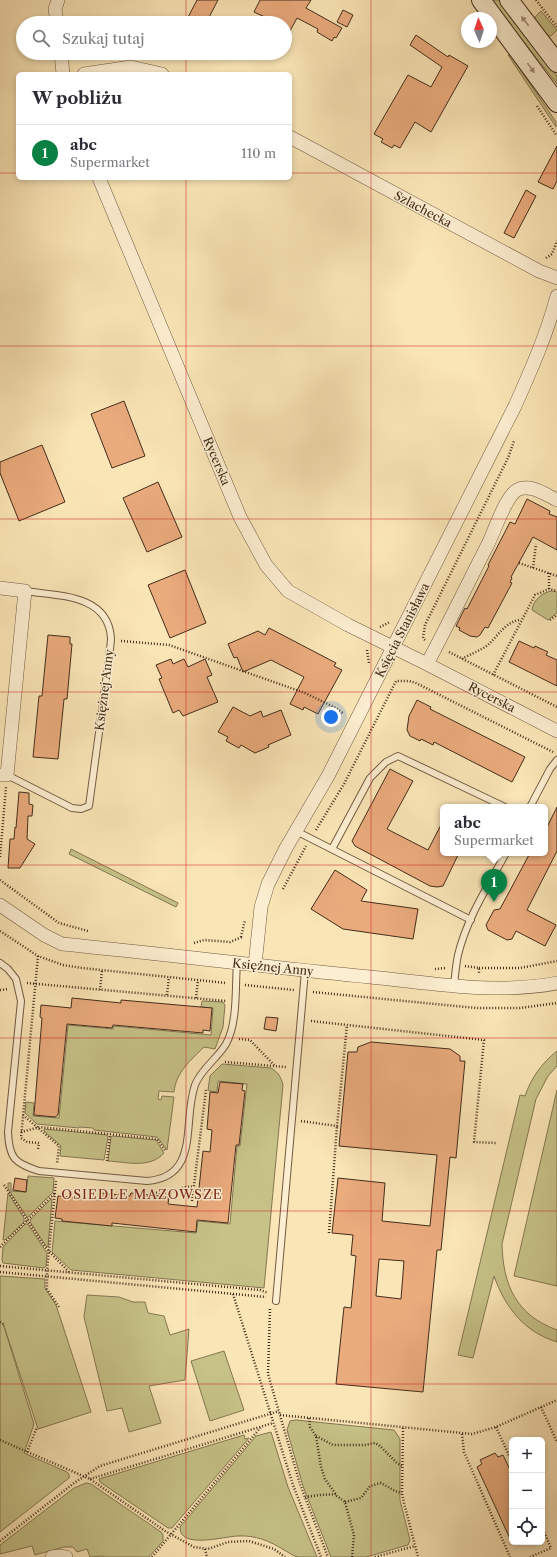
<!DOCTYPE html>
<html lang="pl">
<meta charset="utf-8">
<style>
:root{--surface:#fff;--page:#f7f7f7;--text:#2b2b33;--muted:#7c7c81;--line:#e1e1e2;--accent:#0b8043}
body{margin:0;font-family:"Libre Caslon Text",serif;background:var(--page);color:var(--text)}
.controls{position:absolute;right:12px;bottom:12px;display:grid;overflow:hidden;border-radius:6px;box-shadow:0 2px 6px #0003}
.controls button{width:36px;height:36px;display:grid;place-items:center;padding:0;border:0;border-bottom:1px solid var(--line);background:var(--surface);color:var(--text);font:20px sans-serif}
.compass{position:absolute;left:461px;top:12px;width:36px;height:36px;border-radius:50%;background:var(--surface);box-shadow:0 2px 6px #0003;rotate:357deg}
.you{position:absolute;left:331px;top:717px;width:14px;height:14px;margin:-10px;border:3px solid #fff;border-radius:50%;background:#1a73e8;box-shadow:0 0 0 6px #1a73e833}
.badge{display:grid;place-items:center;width:26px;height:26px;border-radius:50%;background:var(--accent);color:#fff;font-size:13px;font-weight:700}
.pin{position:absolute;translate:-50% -33px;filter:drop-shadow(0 1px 2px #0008)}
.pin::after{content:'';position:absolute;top:21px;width:14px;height:12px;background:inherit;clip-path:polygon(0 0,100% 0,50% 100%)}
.popup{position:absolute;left:440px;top:804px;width:108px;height:52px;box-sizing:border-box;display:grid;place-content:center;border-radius:6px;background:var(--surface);filter:drop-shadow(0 1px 3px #0005);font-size:13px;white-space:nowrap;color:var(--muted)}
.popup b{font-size:15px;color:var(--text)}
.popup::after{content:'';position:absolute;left:50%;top:100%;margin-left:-8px;border:8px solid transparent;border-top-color:var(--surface)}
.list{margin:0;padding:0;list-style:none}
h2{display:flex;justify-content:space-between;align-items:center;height:52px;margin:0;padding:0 16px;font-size:17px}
h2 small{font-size:13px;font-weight:400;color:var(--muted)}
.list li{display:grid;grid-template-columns:26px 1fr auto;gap:12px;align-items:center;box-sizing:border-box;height:56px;padding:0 16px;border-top:1px solid var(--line)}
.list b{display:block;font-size:15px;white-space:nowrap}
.list p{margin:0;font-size:13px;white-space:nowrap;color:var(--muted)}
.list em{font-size:13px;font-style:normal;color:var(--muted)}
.icon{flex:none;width:22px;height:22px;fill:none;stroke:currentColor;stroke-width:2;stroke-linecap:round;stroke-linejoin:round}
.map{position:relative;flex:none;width:557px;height:1557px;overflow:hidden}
.search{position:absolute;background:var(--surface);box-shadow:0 2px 6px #0003;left:16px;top:16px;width:276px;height:44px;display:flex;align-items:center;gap:10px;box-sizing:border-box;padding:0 14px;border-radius:22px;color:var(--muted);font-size:15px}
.panel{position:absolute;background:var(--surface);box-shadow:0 2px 6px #0003;left:16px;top:72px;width:276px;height:108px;border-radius:6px}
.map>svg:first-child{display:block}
.green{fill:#c6c288;stroke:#857752}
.building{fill:#eaab7d;stroke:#442c1b;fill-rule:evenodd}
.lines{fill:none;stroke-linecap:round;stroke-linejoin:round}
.service-casing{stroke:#725a42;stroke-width:8}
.minor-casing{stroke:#725a42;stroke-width:14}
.secondary-casing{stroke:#442c1b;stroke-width:20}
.path{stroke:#442c1b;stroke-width:2.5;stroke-dasharray:1 2;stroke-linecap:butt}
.service{stroke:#fceed0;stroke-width:6}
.minor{stroke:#fceed0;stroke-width:13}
.secondary{stroke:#fceed0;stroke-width:18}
.oneway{fill:#a08d76}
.grid{fill:none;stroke:#d62828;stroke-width:1;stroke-opacity:0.55}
.labels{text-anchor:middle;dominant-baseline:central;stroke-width:3;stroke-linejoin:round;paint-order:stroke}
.street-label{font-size:12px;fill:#442c1b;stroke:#fceed0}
.neighbourhood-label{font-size:13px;letter-spacing:1px;fill:#7a1f14;stroke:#fceed0}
</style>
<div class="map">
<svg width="557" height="1557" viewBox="0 0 557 1557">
<rect width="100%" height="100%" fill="#fae5b6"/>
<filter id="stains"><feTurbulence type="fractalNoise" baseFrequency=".005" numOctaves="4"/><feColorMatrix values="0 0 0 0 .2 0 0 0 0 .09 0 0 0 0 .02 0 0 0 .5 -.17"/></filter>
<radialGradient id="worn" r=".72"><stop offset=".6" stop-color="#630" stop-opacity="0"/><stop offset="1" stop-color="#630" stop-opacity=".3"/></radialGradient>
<!-- green -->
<path class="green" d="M491 0H499L557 76V84Z
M541 11 557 30 551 36H548L535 19V17Z
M508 55 511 56 556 122V127Z
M552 591 557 592V613L548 620 532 610C533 600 543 592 552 591Z
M71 849 178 903 176 907 69 854Z
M202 1001 223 1002 225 1005 223 1027 215 1049 204 1047C191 1060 176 1072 174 1092L159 1091 158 1099 161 1100 162 1096 174 1097 167 1150 157 1137 94 1130 93 1128 79 1127V1128L37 1124 25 1113 26 1102 34 1103 33 1116 59 1118 68 1025 113 1029 114 1026 211 1035 213 1008 201 1007Z
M557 1051V1066L548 1076 536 1099 502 1244C503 1285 516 1315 557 1330V1342C524 1332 505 1307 494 1276L473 1358 458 1355 520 1095 525 1096C531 1078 542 1063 557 1051Z
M222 1064 271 1068C278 1072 281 1077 283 1085L264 1288 71 1270 52 1252 55 1221 196 1233 198 1221 230 1224 237 1146H240L247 1084 218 1081 217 1092 210 1091 208 1090 210 1076Z
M557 1090V1286L514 1276Z
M44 1129 107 1135 108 1137 104 1160 60 1156 61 1146 44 1131Z
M112 1136 156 1140 164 1153C150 1169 127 1162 108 1161L111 1137Z
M28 1176 54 1178 53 1192 28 1217H27L8 1189V1183H11V1191L26 1192Z
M8 1193 24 1218V1222L5 1240H3Z
M51 1199H52L48 1247 46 1246 30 1222 31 1219Z
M25 1224H28L47 1253 46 1266 44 1268 3 1263 2 1260 3 1247Z
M0 1276 45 1279V1288L56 1305 91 1412 38 1429 3 1323 34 1424 24 1453 67 1472 69 1474V1478L0 1532Z
M87 1295 119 1297 133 1302H145L148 1313 164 1316 170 1335 189 1329 185 1380 149 1386 161 1423 129 1432 122 1408 107 1411 84 1317Z
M224 1351 244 1410 210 1421 191 1361Z
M296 1420 394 1430 400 1439V1500L410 1540 408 1545 366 1557H331L303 1486 287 1430 290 1421Z
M271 1432 288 1487 317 1557C311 1557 303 1557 298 1557 293 1556 288 1552 284 1550 270 1541 255 1535 238 1536 226 1536 179 1550 180 1527L256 1436Z
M244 1435 245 1439 249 1438 172 1528H168L100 1482 99 1479Z
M86 1483 91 1484 161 1532 163 1535V1541L149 1557H103V1556L90 1557 87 1549 77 1552 73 1547H64L35 1555 32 1546 0 1554V1545L74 1488Z"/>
<!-- building -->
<path class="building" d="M197 0H218L206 23H185Z
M260 0H311L306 8 342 28 336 38 334 37 332 41 317 32 318 29 297 18 285 40V23H278L254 12Z
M343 10 353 15 347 27 337 22Z
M416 35 448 57 449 55 468 66 431 132 415 122 400 148 394 145 392 148 381 142 383 139 374 134 408 75 431 87 442 67 410 45Z
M557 146V181L553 189 538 182Z
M526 190 536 196 514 238 504 233Z
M124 401 145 456 112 468 91 414Z
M42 445 65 502 19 521 0 473V462Z
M158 482 182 537 147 552 123 498Z
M527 499 550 511 549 514 557 517V550L533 537 511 577 512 578 510 582 512 583 488 628 485 627 480 635 477 637 470 636 459 630 460 628 456 626 465 608 467 609 489 566 488 565 510 522 515 524Z
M185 570 206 623 170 638 148 585Z
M269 628 336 663 334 666 342 670 318 714 304 707 303 710 290 704 304 677 271 660 243 672 237 657 234 658 228 644 258 631 265 635Z
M48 635 70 637V644H72L67 699H64L58 759 33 757 39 696H42Z
M519 641 534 648 535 646 548 652 546 655 557 660V686L509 662Z
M171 659 173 664 184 659 188 667 205 659 212 675 207 677 218 702 183 716 179 710 173 713 159 679 162 678 156 665Z
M417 700 431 707 430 709 525 757 512 782 434 742 433 745 421 739 420 741 410 736 407 730 409 716Z
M233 707 250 716 261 711 263 717 281 710 291 735 268 745 269 747 255 753 241 745 239 748 226 741 228 737 218 732Z
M390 769 413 781 387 829 428 850 443 821V853H459L443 886 437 887 430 886 355 846 352 841Z
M19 792 29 793V804L33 805 32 816H28L27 839 35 844 20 868H8L10 839H14L15 827 16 828Z
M557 807V851L527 910 556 925 545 946 516 931 512 939 507 940 488 930 486 925 494 910 500 909 530 853H545V831Z
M335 870 367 890 361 901 418 909 413 939 343 929 311 909Z
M72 998 121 1003V1000L212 1008 210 1031 203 1030V1033L113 1025 112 1028 67 1024 58 1115 55 1117 34 1115 42 1018 40 1017 41 1005 71 1008Z
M266 1017 278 1018 276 1031 264 1029Z
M371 1042 450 1049 460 1056V1061H465L456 1158 450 1157 441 1250H437L423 1392 336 1384 344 1307 351 1308 356 1256 351 1255 353 1235 332 1233 338 1178 385 1183 382 1221 430 1226 437 1155 339 1146 348 1052H357L358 1047ZM379 1259 404 1261 401 1299 376 1296Z
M220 1082 243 1084 242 1090 245 1091 239 1145H236L228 1223 197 1220 196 1232 112 1223V1226L62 1221V1219L55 1218 58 1196 100 1200 101 1193 130 1196 131 1193 169 1197 168 1204 197 1207 203 1151 210 1152 212 1130 207 1129 210 1092 218 1093Z
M15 1178 27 1180 26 1192 13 1190Z
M495 1453 498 1457 503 1455 512 1474V1543L477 1467 482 1464 480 1460Z"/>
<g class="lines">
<defs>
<path id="service" d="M7 775 72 808 81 809 89 806 109 659C109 652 111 645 111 638 108 594 58 596 25 591
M530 807 550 769 557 760
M296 831 471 920
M332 849 370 778 386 762 398 756 505 807
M0 963 8 969 16 979 21 1001 8 1132C9 1159 15 1163 39 1171L147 1181C201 1177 182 1121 195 1085 201 1069 217 1059 226 1044 238 1022 235 988 237 963
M454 986C455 975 456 965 458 955 467 918 488 886 506 853
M276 1301 305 971"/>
<path id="minor" d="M57 23 55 9 58 0
M61 53 63 74
M84 74 131 67 162 74
M290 137 539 271 557 278
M99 178 240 517 266 565 288 591 348 625 427 664
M557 500C546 495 530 483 517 490 505 497 494 533 487 546 467 585 448 625 427 664L557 731
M0 588 25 591 7 775H0
M0 905 44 935 62 944C165 954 267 967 370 977 432 983 495 995 557 983
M255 965 261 907 268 884 286 848 328 776 515 406C531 370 547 334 557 296
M52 1557 59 1556 66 1557"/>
<path id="secondary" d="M481 0 557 103
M509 0 557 63"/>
</defs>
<!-- service casing -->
<use href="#service" class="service-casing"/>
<!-- minor casing -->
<use href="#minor" class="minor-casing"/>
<!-- secondary casing -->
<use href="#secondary" class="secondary-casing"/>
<!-- path -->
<path class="path" d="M536 0 557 27
M537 106 557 136
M546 258 552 254 557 241
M519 563 557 576
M533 568 536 544
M549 589V573
M550 620 557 615
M380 627 390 622
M425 640 423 638 425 625 508 458 514 441
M121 641 169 645 305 693 336 708 344 714
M367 650 369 663
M449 652 557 707
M462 659C470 654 483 650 490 643 498 635 508 620 521 620
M493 675 535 595 549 589 557 591
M316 830 344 784 396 681H409L416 683 553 752
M0 857 6 787
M0 880 59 923 88 931
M283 889 306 846
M0 931 38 956 63 965 82 968 226 983
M241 937 245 920
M194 943 204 940 230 942 242 937
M38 956 21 1138 27 1142 39 1143 38 1149
M465 966 479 968V974
M479 968H520L557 961
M435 969 446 968
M27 983 226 1001
M245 985 294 990
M0 990 9 989
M100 990 102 970
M313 992 476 1008H520L557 1003
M167 995 169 977
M196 998 198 980
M311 1021 484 1040 474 1142 497 1143
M239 1039 250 1040 275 1066
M225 1062 286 1067
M23 1115 59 1146 57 1164
M301 1121 337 1126 347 1025
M21 1132 40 1127 157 1139 165 1150
M107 1161 110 1134
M56 1181 47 1270V1289L59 1307
M4 1185 45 1247 69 1272
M150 1192C157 1193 165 1194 172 1192 183 1189 181 1186 194 1187
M192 1201 206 1090
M329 1233 337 1126
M0 1247 55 1193
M0 1266 260 1290 268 1293
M0 1272 266 1297
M233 1294 293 1485 321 1557
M270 1309 268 1374 300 1484 328 1557
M0 1322 3 1324
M541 1407 557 1442
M280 1415 472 1434 496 1427 557 1400
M309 1418 310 1427 316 1436 321 1467 325 1479 337 1496 345 1502 354 1535 352 1557
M496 1427 512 1462
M403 1428 402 1493 404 1503 418 1557
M462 1434 464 1452 510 1557
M316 1436 333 1445H365L375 1443 379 1445 397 1463 402 1466
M0 1440 90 1479 165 1531 194 1547 208 1549 228 1542 249 1541 274 1549 285 1557
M27 1452 37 1427
M90 1479 273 1423
M305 1497 320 1495 336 1494
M345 1502 361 1498 370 1486 381 1483C389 1487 393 1491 402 1493
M0 1541 74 1483 100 1466 279 1411
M205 1549 207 1557
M152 1557 261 1427
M375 1557 415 1546
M530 1557 551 1548 542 1527"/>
<!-- service -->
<use href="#service" class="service"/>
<!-- minor -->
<use href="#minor" class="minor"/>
<!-- secondary -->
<use href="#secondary" class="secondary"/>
</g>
<!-- one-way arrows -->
<defs><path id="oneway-solid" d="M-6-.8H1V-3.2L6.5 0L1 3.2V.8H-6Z"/></defs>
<g class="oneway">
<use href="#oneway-solid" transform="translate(525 21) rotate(-128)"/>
<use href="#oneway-solid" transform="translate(531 68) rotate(54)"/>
</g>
<!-- grid -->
<path class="grid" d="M186 0V23M371 0V1557M186 53V74M0 173H18M290 173H557M186 178V1557M0 346H557M0 519H557M0 692H557M0 865H557M0 1038H557M0 1211H557M0 1384H557"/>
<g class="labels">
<!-- street labels -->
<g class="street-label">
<text transform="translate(423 209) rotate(28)">Szlachecka</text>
<text transform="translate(217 461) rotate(67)">Rycerska</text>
<text transform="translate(402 630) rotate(-63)">Księcia Stanisława</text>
<text transform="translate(104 690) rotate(-83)">Księżnej Anny</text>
<text transform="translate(492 697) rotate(27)">Rycerska</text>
<text transform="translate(273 967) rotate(6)">Księżnej Anny</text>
</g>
<!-- neighbourhood labels -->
<g class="neighbourhood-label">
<text x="142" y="1194">OSIEDLE MAZOWSZE</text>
</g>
</g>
<rect width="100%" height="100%" filter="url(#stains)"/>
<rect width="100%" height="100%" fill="url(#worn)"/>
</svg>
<div class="controls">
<button>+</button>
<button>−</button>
<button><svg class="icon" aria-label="locate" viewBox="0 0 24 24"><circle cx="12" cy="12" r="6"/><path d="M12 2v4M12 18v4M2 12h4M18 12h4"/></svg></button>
</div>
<svg class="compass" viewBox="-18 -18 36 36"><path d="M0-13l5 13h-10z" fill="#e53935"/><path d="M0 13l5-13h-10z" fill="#7c7c81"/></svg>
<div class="you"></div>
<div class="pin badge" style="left:494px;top:902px">1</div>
<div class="popup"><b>abc</b>Supermarket</div>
<div class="search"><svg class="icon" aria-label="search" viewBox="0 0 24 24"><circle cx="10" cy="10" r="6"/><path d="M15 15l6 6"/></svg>Szukaj tutaj</div>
<section class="panel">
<h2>W pobliżu<small></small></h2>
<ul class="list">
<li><span class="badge">1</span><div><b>abc</b><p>Supermarket</p></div><em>110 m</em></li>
</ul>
</section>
</div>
